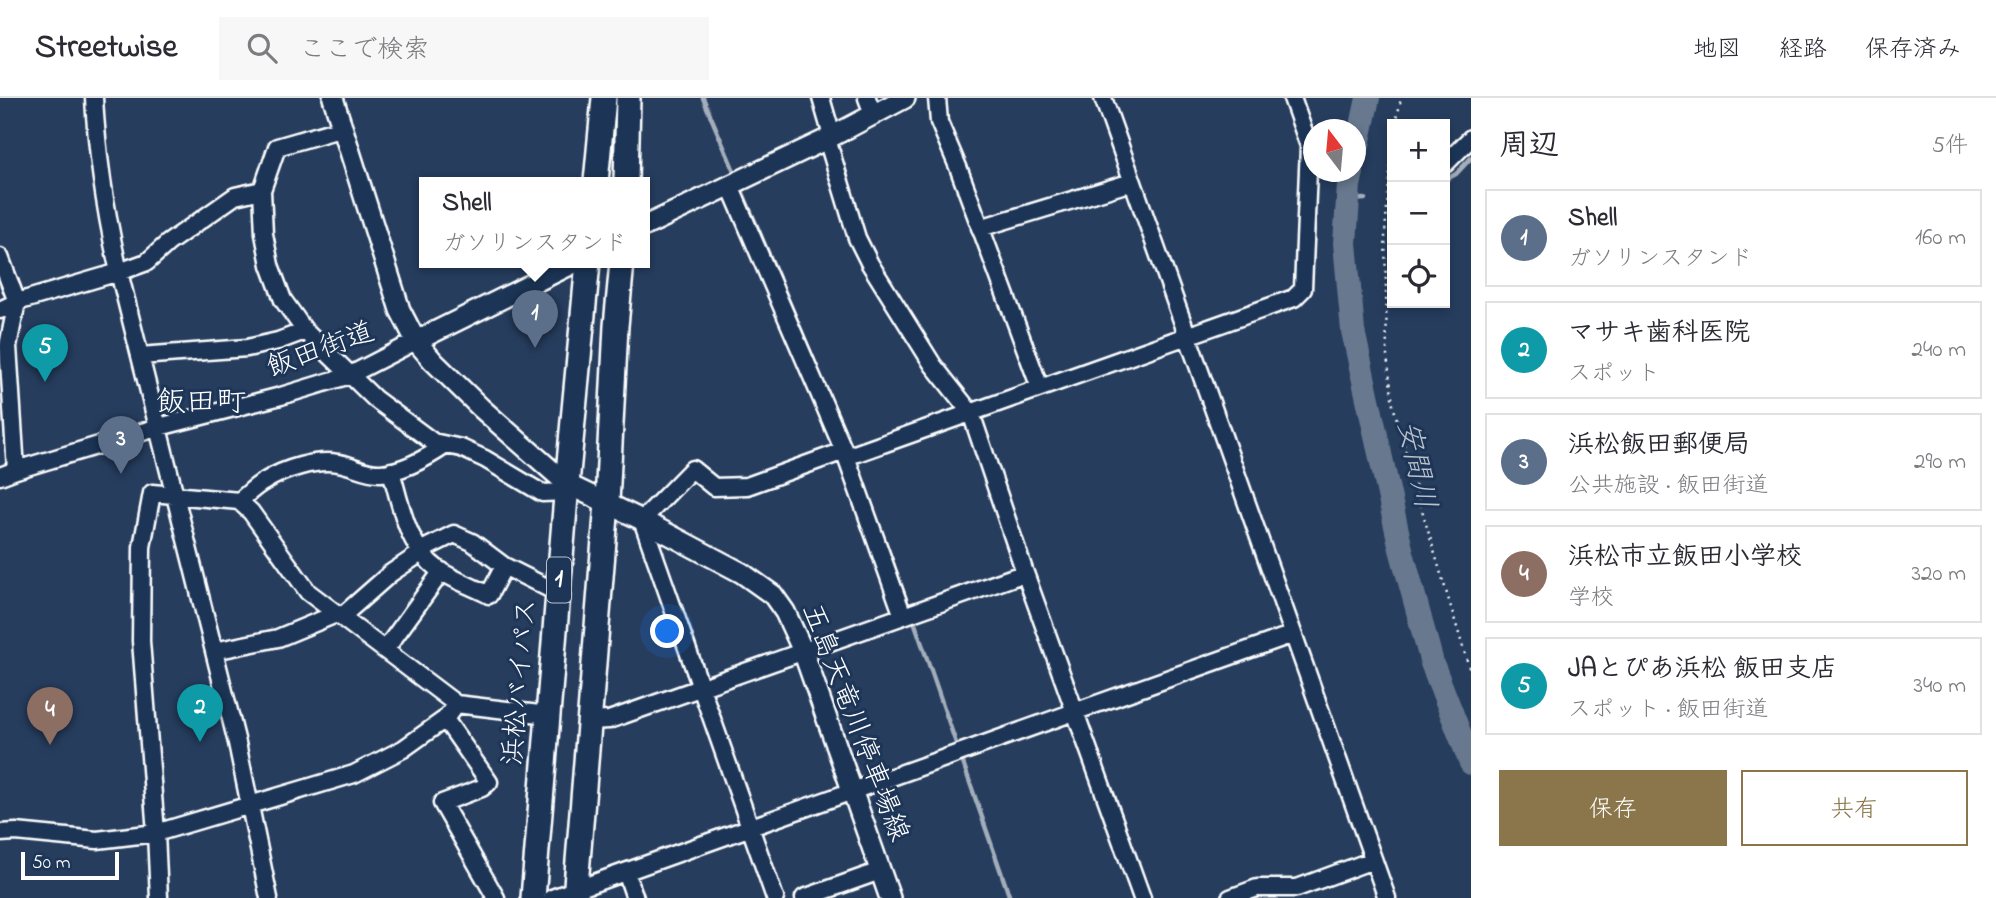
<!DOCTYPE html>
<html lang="ja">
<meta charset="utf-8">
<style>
:root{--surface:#fff;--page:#f7f7f7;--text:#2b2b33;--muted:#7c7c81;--line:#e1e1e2;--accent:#8a764a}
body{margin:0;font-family:"Indie Flower","Klee One",sans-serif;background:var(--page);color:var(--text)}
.controls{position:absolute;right:21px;top:21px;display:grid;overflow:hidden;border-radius:0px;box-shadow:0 4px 10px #0003}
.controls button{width:63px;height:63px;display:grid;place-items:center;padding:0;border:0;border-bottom:2px solid var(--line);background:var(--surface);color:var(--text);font:35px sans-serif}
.compass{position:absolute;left:1303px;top:21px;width:63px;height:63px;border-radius:50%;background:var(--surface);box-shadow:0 4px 10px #0003;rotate:344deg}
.scale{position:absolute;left:21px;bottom:18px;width:98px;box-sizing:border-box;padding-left:7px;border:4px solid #fff;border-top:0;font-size:19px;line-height:24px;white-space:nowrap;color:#fff;-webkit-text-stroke:5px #1d3557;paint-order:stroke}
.you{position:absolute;left:668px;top:534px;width:24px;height:24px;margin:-18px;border:5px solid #fff;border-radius:50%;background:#1a73e8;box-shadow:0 0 0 10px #1a73e833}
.badge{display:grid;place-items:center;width:46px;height:46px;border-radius:50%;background:var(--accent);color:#fff;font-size:23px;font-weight:700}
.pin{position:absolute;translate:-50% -58px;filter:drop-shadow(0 2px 4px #0008)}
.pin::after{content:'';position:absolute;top:37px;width:24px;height:21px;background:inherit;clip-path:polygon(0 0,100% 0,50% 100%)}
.popup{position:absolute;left:419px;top:79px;width:231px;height:91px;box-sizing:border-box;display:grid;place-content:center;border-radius:0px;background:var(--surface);filter:drop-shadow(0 2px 5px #0005);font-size:23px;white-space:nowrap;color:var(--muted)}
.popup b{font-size:26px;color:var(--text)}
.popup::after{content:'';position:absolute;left:50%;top:100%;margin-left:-14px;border:14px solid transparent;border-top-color:var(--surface)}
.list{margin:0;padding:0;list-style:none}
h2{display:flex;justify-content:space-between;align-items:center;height:91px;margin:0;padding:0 28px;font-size:30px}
h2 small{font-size:23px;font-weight:400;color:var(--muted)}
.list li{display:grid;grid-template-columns:46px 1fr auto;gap:21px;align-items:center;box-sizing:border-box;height:98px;margin:0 14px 14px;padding:0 14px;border:2px solid var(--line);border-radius:0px}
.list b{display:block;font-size:26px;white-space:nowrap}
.list p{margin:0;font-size:23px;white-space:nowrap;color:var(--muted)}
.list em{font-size:23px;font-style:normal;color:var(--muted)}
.actions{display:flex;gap:14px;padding:21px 28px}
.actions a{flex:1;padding:16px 0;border:2px solid var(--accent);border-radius:0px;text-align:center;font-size:24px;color:var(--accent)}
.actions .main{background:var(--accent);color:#fff}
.icon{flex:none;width:38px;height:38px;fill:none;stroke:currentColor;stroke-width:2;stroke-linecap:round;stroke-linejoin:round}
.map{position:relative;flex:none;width:1471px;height:800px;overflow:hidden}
header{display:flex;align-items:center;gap:42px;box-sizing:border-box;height:98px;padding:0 35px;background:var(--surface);border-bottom:2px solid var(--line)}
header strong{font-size:33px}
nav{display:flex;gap:38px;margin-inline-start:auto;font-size:24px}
.search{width:490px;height:63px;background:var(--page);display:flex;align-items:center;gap:18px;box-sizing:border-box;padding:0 24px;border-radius:0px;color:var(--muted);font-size:26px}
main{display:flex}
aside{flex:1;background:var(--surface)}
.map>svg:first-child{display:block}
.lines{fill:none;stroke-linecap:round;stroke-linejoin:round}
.stream{stroke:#a4aebb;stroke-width:4.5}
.river{stroke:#67788e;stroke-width:24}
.minor-casing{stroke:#fff;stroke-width:21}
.major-casing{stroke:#fff;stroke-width:24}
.highway-casing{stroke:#fff;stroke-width:28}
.path{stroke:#fff;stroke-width:2.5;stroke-dasharray:2 5;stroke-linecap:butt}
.minor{stroke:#1d3557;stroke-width:16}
.major{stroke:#1d3557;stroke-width:19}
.highway{stroke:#1d3557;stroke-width:23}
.labels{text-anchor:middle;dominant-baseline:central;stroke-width:6;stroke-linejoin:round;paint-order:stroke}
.shield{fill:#1d3557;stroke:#bbc2cd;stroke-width:2}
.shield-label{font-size:26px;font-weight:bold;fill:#fff}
.street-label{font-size:28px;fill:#fff;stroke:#1d3557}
.neighbourhood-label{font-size:30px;fill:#fff;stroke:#1d3557}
.water-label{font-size:30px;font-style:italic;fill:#bbc2cc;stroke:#1d3557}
</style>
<header>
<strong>Streetwise</strong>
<div class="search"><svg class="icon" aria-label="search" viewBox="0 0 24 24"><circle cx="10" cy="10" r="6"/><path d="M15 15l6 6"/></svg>ここで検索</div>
<nav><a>地図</a><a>経路</a><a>保存済み</a></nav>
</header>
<main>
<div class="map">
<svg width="1471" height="800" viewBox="0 0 1471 800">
<rect width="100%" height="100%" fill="#263d5e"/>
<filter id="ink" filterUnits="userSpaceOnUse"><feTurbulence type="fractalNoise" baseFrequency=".0143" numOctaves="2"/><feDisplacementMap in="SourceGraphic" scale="14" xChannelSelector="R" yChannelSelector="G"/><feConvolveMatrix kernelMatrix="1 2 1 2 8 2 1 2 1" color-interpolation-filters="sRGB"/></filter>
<g filter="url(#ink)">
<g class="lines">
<!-- stream -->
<path class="stream" d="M703 0 737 80
M1445 82 1456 76 1471 60
M740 88 816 267
M1348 102 1365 101
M870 402 910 512
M913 520 958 651
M961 659 1010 800"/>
<!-- river -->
<path class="river" d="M1356 56 1368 0
M1352 74 1349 87 1345 145 1353 233 1401 451 1432 565 1471 665"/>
<defs>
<path id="minor" d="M94 0C97 59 106 116 119 174L237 645 269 800
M821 0 832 38
M867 0 873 16
M937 0 939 24 958 69 1040 290
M1103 0 1387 800
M343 30 277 49 262 92 264 136 270 167 283 202 305 233 375 301 433 344 461 350 485 361 542 395 567 394
M827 41 857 140 870 166 933 267 971 315 1025 475 1142 800
M1445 66 1471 40
M730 88 844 353 903 518
M980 130 1132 84
M0 159 17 204 8 248 16 372
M0 212 17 204 119 174 147 164 168 145 235 98 262 92
M140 258 247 250 278 243 305 233
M846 359 1294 200 1303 191 1309 48 1292 0
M391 373C401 408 407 449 439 472 454 482 473 489 489 497L504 468
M0 378 16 372 159 329 281 298 350 277 416 243
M239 403C247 397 255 388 265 383 284 371 316 361 338 365 353 367 366 376 381 375 404 373 427 360 446 347
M420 453 454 436 472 444 504 468 558 495
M341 519 391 475 421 455
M385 552 442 473
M214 553 278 540 336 516
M445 621 489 684 482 690 442 705 496 800
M589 623 609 622 1025 475
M0 735 16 734 97 742 156 735 354 676 403 651 445 621 456 606
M626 774 635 800
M159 800 156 735 141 543 142 449 152 395 239 403 251 414 308 494 456 606 548 617
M552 800 1293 536
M775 800 642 422 692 371 714 389 747 388 844 353
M804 800 880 773
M1230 800 1257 790H1297L1373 762"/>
<path id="major" d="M333 0 400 212 416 243 433 263 481 310 567 386 642 422 742 475 773 497 785 514 803 553 890 800
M645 128 827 41 905 0
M416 243 576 164"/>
<path id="highway" d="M596 84 604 0
M626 84 628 0
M533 800 567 386 588 164
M575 800 607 405 616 228 622 164"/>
</defs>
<!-- minor casing -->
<use href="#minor" class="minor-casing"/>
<!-- major casing -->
<use href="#major" class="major-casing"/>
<!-- highway casing -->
<use href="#highway" class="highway-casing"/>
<!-- path -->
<path class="path" d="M1396 26 1401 0
M1392 47 1385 134 1387 258 1393 307 1426 426 1471 576"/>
<!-- minor -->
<use href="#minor" class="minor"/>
<!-- major -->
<use href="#major" class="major"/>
<!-- highway -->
<use href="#highway" class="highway"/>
</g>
</g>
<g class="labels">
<!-- shield labels -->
<rect class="shield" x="547" y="459.5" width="24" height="45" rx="5"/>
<g class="shield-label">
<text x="559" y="482">1</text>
</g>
<!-- street labels -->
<g class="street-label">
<text transform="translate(321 253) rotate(-20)">飯田街道</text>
<text transform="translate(521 584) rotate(-85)">浜松バイパス</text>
<text transform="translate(854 625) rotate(69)">五島天竜川停車場線</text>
</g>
<!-- neighbourhood labels -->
<g class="neighbourhood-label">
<text x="201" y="306">飯田町</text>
</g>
<!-- water labels -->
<g class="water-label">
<text transform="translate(1415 367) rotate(78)">安間川</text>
</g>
</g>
</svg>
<div class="controls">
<button>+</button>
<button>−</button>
<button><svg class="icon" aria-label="locate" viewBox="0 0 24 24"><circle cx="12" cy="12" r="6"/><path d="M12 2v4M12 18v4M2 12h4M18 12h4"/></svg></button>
</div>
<svg class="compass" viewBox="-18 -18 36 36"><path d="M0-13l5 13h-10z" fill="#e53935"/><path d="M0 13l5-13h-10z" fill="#7c7c81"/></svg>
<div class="scale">50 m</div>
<div class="you"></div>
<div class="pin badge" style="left:535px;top:250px;background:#5c6f8a">1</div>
<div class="popup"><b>Shell</b>ガソリンスタンド</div>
<div class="pin badge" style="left:200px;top:644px;background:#0f9aa8">2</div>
<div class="pin badge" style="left:121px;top:376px;background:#5c6f8a">3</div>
<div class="pin badge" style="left:50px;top:647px;background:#8d6e63">4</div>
<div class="pin badge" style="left:45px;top:284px;background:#0f9aa8">5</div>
</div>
<aside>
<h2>周辺<small>5件</small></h2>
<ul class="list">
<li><span class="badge" style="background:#5c6f8a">1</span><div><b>Shell</b><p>ガソリンスタンド</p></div><em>160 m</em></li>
<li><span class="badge" style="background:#0f9aa8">2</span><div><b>マサキ歯科医院</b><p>スポット</p></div><em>240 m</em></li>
<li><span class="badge" style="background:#5c6f8a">3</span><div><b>浜松飯田郵便局</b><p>公共施設 · 飯田街道</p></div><em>290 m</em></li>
<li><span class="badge" style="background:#8d6e63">4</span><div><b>浜松市立飯田小学校</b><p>学校</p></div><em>320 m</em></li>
<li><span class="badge" style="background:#0f9aa8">5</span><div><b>JAとぴあ浜松 飯田支店</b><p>スポット · 飯田街道</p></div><em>340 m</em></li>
</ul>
<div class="actions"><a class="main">保存</a><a>共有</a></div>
</aside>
</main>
